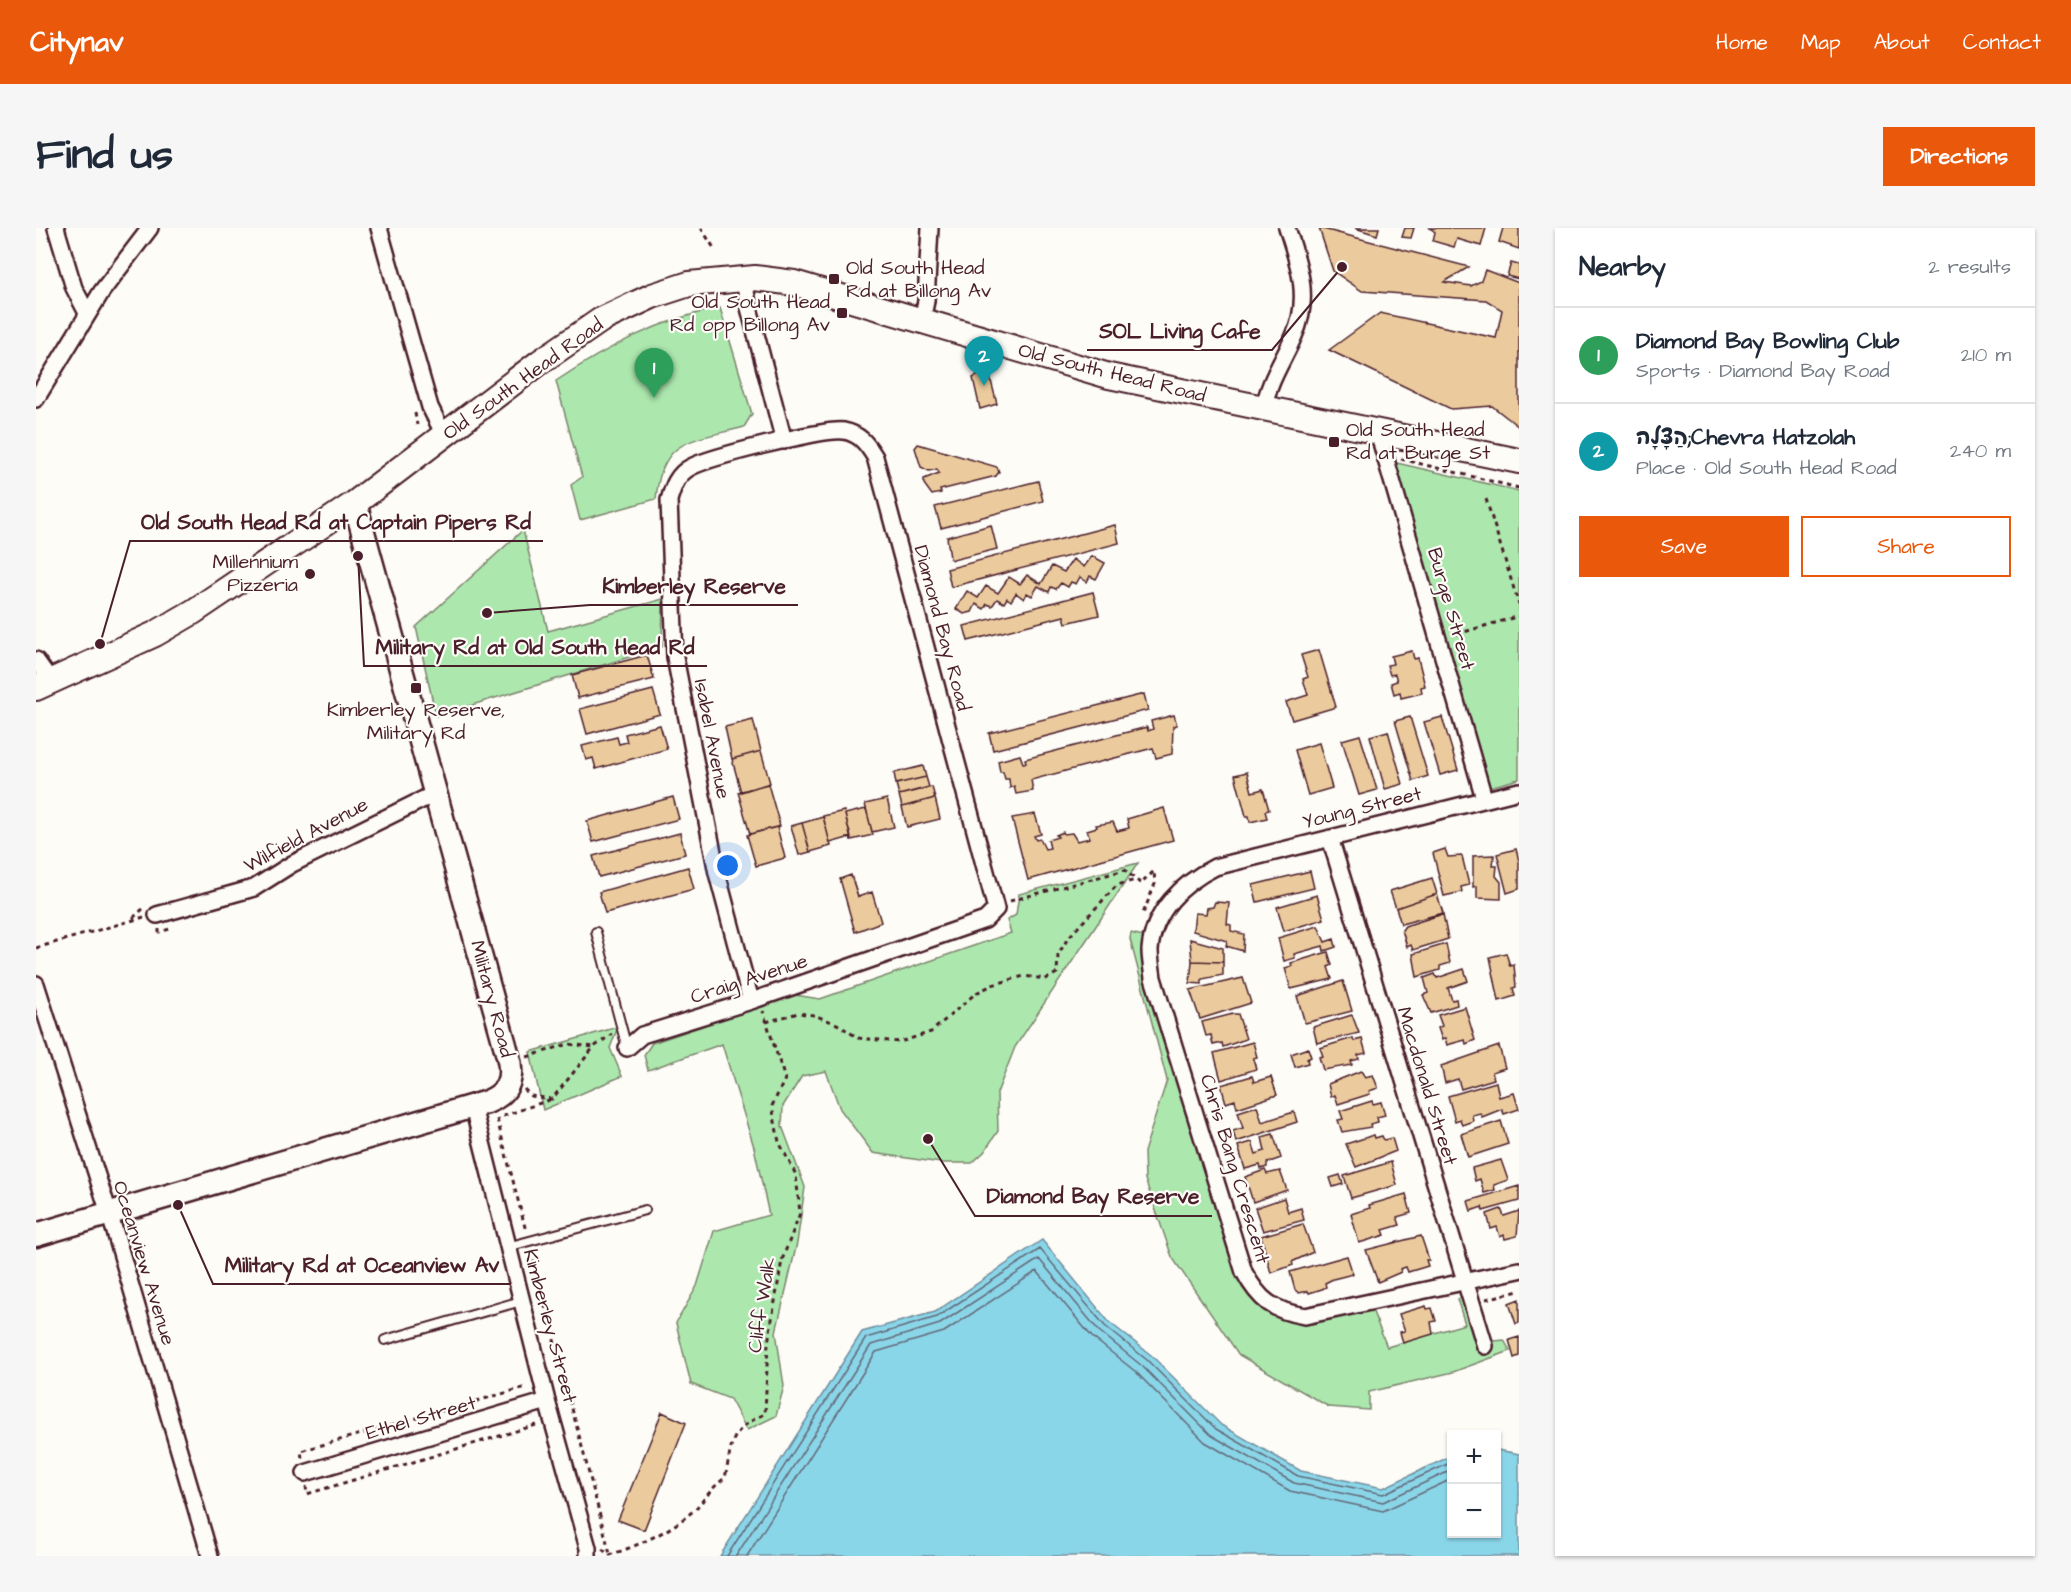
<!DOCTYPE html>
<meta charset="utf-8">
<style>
:root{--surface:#fff;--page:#f6f6f7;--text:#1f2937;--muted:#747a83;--line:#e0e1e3;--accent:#ea580c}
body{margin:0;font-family:"Architects Daughter","Playpen Sans Hebrew",sans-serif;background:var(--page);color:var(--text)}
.controls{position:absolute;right:18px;bottom:18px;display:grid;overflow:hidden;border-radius:0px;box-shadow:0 2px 4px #0004}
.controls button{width:54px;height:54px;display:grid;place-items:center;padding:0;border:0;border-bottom:2px solid var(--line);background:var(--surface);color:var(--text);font:30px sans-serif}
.you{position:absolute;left:692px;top:638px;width:21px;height:21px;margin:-15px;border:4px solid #fff;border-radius:50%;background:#1a73e8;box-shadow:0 0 0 9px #1a73e833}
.badge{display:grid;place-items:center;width:39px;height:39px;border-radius:50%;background:var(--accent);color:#fff;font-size:20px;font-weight:700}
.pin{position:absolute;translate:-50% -50px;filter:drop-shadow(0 2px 3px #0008)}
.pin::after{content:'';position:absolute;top:32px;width:21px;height:18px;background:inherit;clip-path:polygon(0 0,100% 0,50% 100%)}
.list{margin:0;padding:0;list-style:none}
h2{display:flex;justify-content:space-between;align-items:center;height:78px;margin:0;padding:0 24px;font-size:26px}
h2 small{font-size:20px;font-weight:400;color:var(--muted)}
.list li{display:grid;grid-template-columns:39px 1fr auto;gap:18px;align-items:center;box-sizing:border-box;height:96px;padding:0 24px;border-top:2px solid var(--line)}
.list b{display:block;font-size:22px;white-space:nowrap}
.list p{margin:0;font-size:20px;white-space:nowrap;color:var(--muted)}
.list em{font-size:20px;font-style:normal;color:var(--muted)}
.actions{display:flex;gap:12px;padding:18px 24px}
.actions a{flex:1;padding:14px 0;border:2px solid var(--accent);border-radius:0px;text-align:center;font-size:21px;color:var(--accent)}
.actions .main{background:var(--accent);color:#fff}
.map{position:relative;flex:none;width:1483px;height:1328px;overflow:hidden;border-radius:0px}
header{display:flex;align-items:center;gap:36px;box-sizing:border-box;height:84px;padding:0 30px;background:var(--accent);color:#fff}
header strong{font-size:28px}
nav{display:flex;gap:33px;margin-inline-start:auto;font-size:21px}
.intro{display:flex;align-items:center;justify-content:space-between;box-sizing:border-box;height:144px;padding:0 36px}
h1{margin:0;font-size:42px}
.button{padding:15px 27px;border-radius:0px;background:var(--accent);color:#fff;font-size:21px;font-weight:700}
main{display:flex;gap:36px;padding:0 36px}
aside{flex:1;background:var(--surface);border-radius:0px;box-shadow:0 2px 4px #0004}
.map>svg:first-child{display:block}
.green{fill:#ace8ae;stroke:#7b846c;stroke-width:1.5}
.water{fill:#8ad6e9;stroke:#708d9d;stroke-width:1.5}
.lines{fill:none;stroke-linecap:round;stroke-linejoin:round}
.shore{stroke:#646877;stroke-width:1.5}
.building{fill:#ebcb9d;stroke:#4a1f2b;stroke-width:1.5}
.lane-casing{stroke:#4a1f2b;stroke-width:12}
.street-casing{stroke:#4a1f2b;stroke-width:20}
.secondary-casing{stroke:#4a1f2b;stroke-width:27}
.primary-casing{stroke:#4a1f2b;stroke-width:28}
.path{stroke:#4a1f2b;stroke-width:3;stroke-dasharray:4.5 4.5;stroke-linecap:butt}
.lane{stroke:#fdfcf7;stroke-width:8}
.street{stroke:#fdfcf7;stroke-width:15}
.secondary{stroke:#fdfcf7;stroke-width:22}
.primary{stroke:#fdfcf7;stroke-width:24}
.poi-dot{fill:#4a1f2b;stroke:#fdfcf7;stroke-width:2}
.labels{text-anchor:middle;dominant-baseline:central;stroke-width:4.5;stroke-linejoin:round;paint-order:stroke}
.poi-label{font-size:20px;fill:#4a1f2b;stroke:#fdfcf7;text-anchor:start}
.street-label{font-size:20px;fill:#4a1f2b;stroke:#fdfcf7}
.leader{fill:none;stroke:#4a1f2b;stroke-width:2}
.callout-dot{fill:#4a1f2b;stroke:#fdfcf7;stroke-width:2}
.callout-label{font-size:21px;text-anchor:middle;font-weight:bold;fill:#4a1f2b;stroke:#fdfcf7;stroke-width:4.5;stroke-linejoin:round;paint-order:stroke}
</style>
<header>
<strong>Citynav</strong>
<nav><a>Home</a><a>Map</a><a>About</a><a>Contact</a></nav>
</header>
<div class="intro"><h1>Find us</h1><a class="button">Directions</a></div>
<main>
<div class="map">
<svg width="1483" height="1328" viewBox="0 0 1483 1328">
<rect width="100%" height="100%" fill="#fdfcf7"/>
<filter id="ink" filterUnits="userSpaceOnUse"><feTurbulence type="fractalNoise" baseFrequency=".0167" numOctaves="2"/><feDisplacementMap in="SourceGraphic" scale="12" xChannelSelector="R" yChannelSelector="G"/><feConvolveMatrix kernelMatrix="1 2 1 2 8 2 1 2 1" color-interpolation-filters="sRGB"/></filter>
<g filter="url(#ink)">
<!-- green -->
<path class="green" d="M684 80 716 186 708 199C657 213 625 209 620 271L544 292 535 257 546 249 520 153C571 119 624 91 684 80Z
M1352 233 1483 263V551L1450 560Z
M487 302 512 403 627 371 626 419 400 488 380 399Z
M1102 635 979 819 961 865 962 903 948 924 936 935H905L837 925 804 881 790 843 766 848 747 878 746 898 769 959 761 1015 740 1104 748 1158 740 1188 711 1202 694 1171 655 1156 640 1095 661 1058 678 1003 733 987 718 919 686 816 612 842 608 827 616 815 759 767 784 771 975 705 971 692 980 687 983 666Z
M1095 705 1107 708 1109 728 1205 1032 1233 1067 1273 1086 1335 1079 1351 1119 1429 1096 1421 1071 1433 1069 1449 1114 1468 1112 1474 1123 1417 1144 1333 1164V1182L1293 1179 1203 1127 1136 1029 1109 951 1108 924 1131 852 1094 711Z
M582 799 574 820 586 848 507 882 494 824Z"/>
<!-- water -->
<path class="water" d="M1006 1012 1073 1094 1115 1127 1185 1197 1265 1243 1347 1260 1415 1228 1416 1306H1460L1461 1222 1483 1226V1328H684L826 1104 899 1084Z"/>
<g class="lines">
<!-- shore -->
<path class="shore" d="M691 1328 830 1110 901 1089 1004 1021 1069 1098 1111 1132 1180 1201 1262 1248 1347 1266 1416 1234
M700 1328 835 1117 904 1096 1003 1031 1063 1103 1106 1138 1175 1207 1258 1255 1347 1274 1416 1242
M711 1328 840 1124 908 1104 1001 1043 1056 1109 1100 1144 1169 1214 1254 1263 1347 1283 1416 1251"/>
</g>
<!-- building -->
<path class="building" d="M1283 0 1433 39 1408 54 1435 58 1445 53 1449 42 1483 55V199L1456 178 1415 181 1293 122 1344 85 1460 110 1466 82 1450 72 1326 63 1297 43Z
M1319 0H1343L1341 7Z
M1369 0H1378L1375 10 1366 9Z
M1394 0H1450L1445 18 1421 11 1418 19 1397 13 1399 4Z
M1467 0H1483V21L1463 14Z
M1475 35 1483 37V51L1471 48Z
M946 145H953L961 176 944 181 937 150Z
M882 216 961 239 963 244 960 248 904 262 905 265 896 267 888 256V251L903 245 901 241 893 243 885 239 879 220Z
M1002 253 1007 273 905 300 899 279Z
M955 297 961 321 917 332 914 330 911 309Z
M1079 297 1083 315 915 359 911 341Z
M1056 328 1069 335 1060 351 1054 348 1051 354 1044 349 1040 356 1035 354 1032 359 1025 355 1020 361 1015 359 1013 364 1002 358 996 368 991 365 988 371 980 365 975 373 971 370 968 375 961 371 956 378 951 376 948 381 940 376 936 384 928 386 920 381 931 363 942 370 950 358 962 365 973 349 984 356 991 347 1005 356 1016 338 1028 344 1037 331 1048 339Z
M1057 364 1063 387 1030 395 1028 388 932 413 928 398Z
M1283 422 1300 479 1256 492 1250 474 1272 467 1267 451 1272 449 1265 427Z
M1376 423 1378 431 1382 430 1389 458 1385 459 1386 465 1365 470 1364 464 1358 466 1355 455 1361 453 1359 446 1354 447 1351 437 1357 436 1355 428Z
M611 427 618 451 542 470 536 447Z
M617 462 624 486 551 506 544 481Z
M1108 466 1112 482 957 522 953 505Z
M1138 487 1141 497 1137 498 1136 526 1120 530 1117 520 995 552 997 563 980 566 978 558 974 560 973 551H969L967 544H964L962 533 984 527 987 535H990L989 531 1111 499 1112 503 1117 501 1115 493Z
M1374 489 1392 548 1377 553 1359 493Z
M1406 489 1422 542 1404 547 1388 494Z
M717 492 725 523 696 531 689 499Z
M624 497 631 521 560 541 557 530 550 532 546 518 581 509 583 516 591 514 589 506Z
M1352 503 1367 556 1349 561 1334 508Z
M1324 507 1341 562 1323 567 1306 512Z
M1283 515 1296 560 1272 567 1259 522Z
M725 523 734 555 705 564 696 531Z
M887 538 890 549 860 556 858 545Z
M1211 544 1216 564 1227 561 1233 582 1229 583 1231 590 1214 594 1213 588H1210L1199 547Z
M890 549 893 559 863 567 860 556Z
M732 556 744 598 714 606 702 564Z
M896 559 899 570 866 579 863 567Z
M637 569 643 591 557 614 551 593Z
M899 570 904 591 871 599 866 579Z
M851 571 858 599 836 604 829 576Z
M1128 580 1137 612 992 652 976 590 999 586 1005 606 998 608 1000 612 1004 611 1009 621 1014 620 1012 612 1022 609 1020 607 1027 604 1028 606 1036 605 1041 613 1054 610 1051 602 1061 599 1060 597 1077 594 1081 603 1093 600 1091 591Z
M830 581 837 607 815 612 809 586Z
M808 583 815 609 794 615 787 588Z
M787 589 795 618 774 624 766 595Z
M766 595 774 624 763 627 755 598Z
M741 599 749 630 720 638 711 607Z
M644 605 649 626 563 649 557 628Z
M1409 621 1412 629 1426 628 1433 657 1425 659 1426 664 1408 668 1397 625Z
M1480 621 1483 633V661L1471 665 1461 626Z
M1458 627 1457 638H1461L1460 648 1465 654V671L1441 670V658L1437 659V628Z
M652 639 658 661 569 685 563 664Z
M1274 643 1278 660 1221 674 1217 657Z
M815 647 822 669 836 664 845 694 819 704 804 651Z
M1396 650 1401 666 1360 680 1354 663Z
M1401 666 1407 685 1365 696 1360 680Z
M1281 667 1288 691 1248 703 1241 679Z
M1179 674 1193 675 1191 696 1195 697V703L1208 706 1207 723 1190 718 1191 713 1157 703 1159 685 1170 686 1171 680 1177 679Z
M1407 686 1412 711 1377 722 1375 717 1371 719 1366 702 1369 698Z
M1282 698 1289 714 1298 711 1300 719 1288 723 1287 718 1258 726 1259 730 1248 733 1242 710Z
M1154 711 1187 720V734L1156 733Z
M1410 716 1414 735 1404 738V742L1381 749 1377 726Z
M1292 724 1296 737 1292 739 1296 751 1255 761 1249 740 1256 738 1255 735Z
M1470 725 1474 738 1478 737 1480 759 1477 760 1479 768 1463 773 1454 729Z
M1156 733 1187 734V747L1166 751V756L1154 755Z
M1428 741 1432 753 1412 760 1416 772 1420 771 1421 777 1395 785 1387 767 1392 765 1388 750 1399 746 1401 750Z
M1207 750 1215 775 1164 791 1154 762Z
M1307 753 1316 783 1269 795 1261 768Z
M1429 779 1439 812 1430 816 1429 812 1411 817 1409 810 1406 812 1402 800 1406 798 1402 787Z
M1197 786H1202L1210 811 1187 819 1186 815 1177 817 1175 807 1170 808 1166 794Z
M1316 787 1323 805 1281 815 1277 799Z
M1317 810 1318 813 1326 811 1330 825 1322 827 1323 831 1315 833 1316 837 1287 842 1283 829 1287 828 1284 820Z
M1217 814 1221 829 1217 830 1220 841 1185 852 1178 825Z
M1463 818 1469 840 1456 844 1458 851 1425 861 1422 851 1409 855 1405 838Z
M1272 820 1275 829 1271 831 1272 835 1259 839 1255 826Z
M1325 843 1329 849 1337 847 1342 860 1333 863 1334 866 1302 876 1299 867 1295 869 1292 856Z
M1216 848 1218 854 1235 849 1241 867 1201 880 1199 872 1190 875 1185 857Z
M1460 854 1463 869 1478 865 1483 881 1468 886 1466 881 1446 889 1444 885 1436 887 1437 893 1426 897 1424 891 1419 893 1412 868Z
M1336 873 1337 876 1345 874 1349 887 1341 889 1342 894 1334 896 1335 899 1306 904 1302 892 1307 891 1304 883Z
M1221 878 1226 894 1258 884 1261 894 1200 914 1197 903 1207 900 1202 884Z
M1465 893 1472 916 1432 929 1425 906Z
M1237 906 1245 930 1231 935V939L1225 941 1224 937 1209 941 1202 918 1216 914 1220 926 1229 923 1226 909Z
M1338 907 1339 910 1346 908 1348 912 1356 910 1360 923 1320 939 1310 916Z
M1465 932 1472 952 1458 957 1459 962 1448 965 1444 951 1439 953 1436 940Z
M1355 934 1361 957 1315 970 1308 948Z
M1229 942 1231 946 1244 943 1251 962 1217 974 1209 949Z
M1304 947 1307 956 1297 959 1294 950Z
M1483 958V973L1447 983 1446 979 1435 983 1432 973Z
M1370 966 1375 985 1361 989 1364 997 1347 1002 1349 1007 1323 1015 1315 986 1334 980 1333 977Z
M1248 970 1252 984 1265 980 1268 992 1227 1003 1219 980Z
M1465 981 1468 988 1483 983 1481 1008 1469 1011 1468 1007 1464 1009 1461 999 1455 1001 1451 986Z
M1267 996 1277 1024 1256 1034 1257 1037 1235 1045 1225 1008Z
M1385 1008 1393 1032H1390L1392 1038 1372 1044 1370 1039 1364 1041 1365 1044 1342 1054 1330 1022Z
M1311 1028 1317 1046 1297 1051 1289 1055 1290 1059 1286 1061 1273 1065 1272 1063 1263 1065 1259 1062 1254 1044Z
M1483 1071V1095L1480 1096 1473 1075Z
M1390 1078 1391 1081 1396 1080 1400 1093 1395 1094 1397 1106 1367 1115 1364 1104 1369 1103 1363 1086Z
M1483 1109V1128L1478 1130 1473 1112Z
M626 1184 650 1195 608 1302 582 1292Z"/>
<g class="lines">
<defs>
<path id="lane" d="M560 704 591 820
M471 1019 609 982
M349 1112 485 1073"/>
<path id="street" d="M20 0 38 60 51 85
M343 0 394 179 409 209
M708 50 712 76 748 213
M886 93 890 73 894 0
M0 171 66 63 114 0
M1228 181C1232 154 1247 133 1258 108 1275 71 1263 36 1251 0
M1342 204 1448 570
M0 432 15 453
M1483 563 1179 639C1147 655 1117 683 1114 722 1114 731 1116 741 1117 750L1208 1044C1223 1072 1237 1083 1269 1088L1483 1042
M1294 610 1449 1118
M121 687 218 660 256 636 400 565
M0 756 79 1004 174 1328
M591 820 606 807 715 773 724 770 949 692 960 681 839 229C831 216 824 206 808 203 789 200 674 229 655 239 641 246 637 259 633 272L639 429 681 645 715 773
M437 879 511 1173 552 1320V1328
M269 1245 511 1173"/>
<path id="secondary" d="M0 1007 451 874C472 866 478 850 472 828L319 275"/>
<path id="primary" d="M0 460 119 406 157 384 319 275 504 134 565 92 616 68 653 56 719 50 758 55 1073 148 1483 233"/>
</defs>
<!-- lane casing -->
<use href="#lane" class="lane-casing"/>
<!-- street casing -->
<use href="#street" class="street-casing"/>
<!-- secondary casing -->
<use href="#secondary" class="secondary-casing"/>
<!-- primary casing -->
<use href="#primary" class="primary-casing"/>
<!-- path -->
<path class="path" d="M665 0 678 20
M379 185 381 197
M1365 231 1483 260
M1450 271 1483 377
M1421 406 1483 388
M974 673 1089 642 1105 656 1118 643 1119 656 1106 688
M97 690 108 680
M123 701V704L134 701
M0 720 108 689
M730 794 762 785 778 787 801 796 822 810 864 814 895 804 940 765 956 757 988 748 1010 751 1021 745 1022 727 1032 710 1081 657 1100 652
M491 829 532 816 558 819
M488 861 495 868 516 871 558 819 576 806
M467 888 516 871
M461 891 490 1003
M495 1024 574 1326
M1450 1071 1483 1063
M266 1230 265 1223 490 1159
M270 1258 271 1266 500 1197
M566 1321 574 1327C603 1317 638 1302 660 1280 670 1270 676 1259 689 1250 697 1213 692 1203 729 1186L732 1115 746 1032 764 985 760 947 743 914 736 878 749 851 727 783"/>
<!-- lane -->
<use href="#lane" class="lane"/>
<!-- street -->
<use href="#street" class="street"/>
<!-- secondary -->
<use href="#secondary" class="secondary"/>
<!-- primary -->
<use href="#primary" class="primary"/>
</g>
</g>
<!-- markers -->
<g class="poi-dot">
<rect x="792" y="45" width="12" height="12" rx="3"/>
<rect x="800" y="79" width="12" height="12" rx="3"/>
<rect x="1292" y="208" width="12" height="12" rx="3"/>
<circle cx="274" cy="346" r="6"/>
<rect x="374" y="454" width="12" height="12" rx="3"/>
</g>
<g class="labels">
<!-- poi labels -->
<g class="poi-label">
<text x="810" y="40">Old South Head<tspan x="810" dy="23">Rd at Billong Av</tspan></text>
<text x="794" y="74" text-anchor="end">Old South Head<tspan x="794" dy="23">Rd opp Billong Av</tspan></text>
<text x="1310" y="202">Old South Head<tspan x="1310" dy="23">Rd at Burge St</tspan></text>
<text x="262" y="334" text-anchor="end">Millennium<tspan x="262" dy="23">Pizzeria</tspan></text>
<text x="380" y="482" text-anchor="middle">Kimberley Reserve,<tspan x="380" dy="23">Military Rd</tspan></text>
</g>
<!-- street labels -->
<g class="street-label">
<text transform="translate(1076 145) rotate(14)">Old South Head Road</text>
<text transform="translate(487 151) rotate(-36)">Old South Head Road</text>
<text transform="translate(1415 381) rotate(74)">Burge Street</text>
<text transform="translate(906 400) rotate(75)">Diamond Bay Road</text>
<text transform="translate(676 511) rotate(79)">Isabel Avenue</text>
<text transform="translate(1326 580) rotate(-14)">Young Street</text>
<text transform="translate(270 607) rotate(-28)">Wilfield Avenue</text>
<text transform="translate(713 751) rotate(-18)">Craig Avenue</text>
<text transform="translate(456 771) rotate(75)">Military Road</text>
<text transform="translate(1391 858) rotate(73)">Macdonald Street</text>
<text transform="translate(1199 941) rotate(73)">Chris Bang Crescent</text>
<text transform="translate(108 1035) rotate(73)">Oceanview Avenue</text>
<text transform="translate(726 1077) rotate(-81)">Cliff Walk</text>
<text transform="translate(514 1098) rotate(75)">Kimberley Street</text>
<text transform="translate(385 1190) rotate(-16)">Ethel Street</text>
</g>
</g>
<!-- callouts -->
<path class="leader" d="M1306 39L1236 122H1051M64 416L94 313H507M451 385L554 377H762M322 328L328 438H671M892 911L939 988H1176M142 977L177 1056H475"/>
<g class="callout-dot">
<circle cx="1306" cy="39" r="6"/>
<circle cx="64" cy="416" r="6"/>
<circle cx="451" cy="385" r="6"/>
<circle cx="322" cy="328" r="6"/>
<circle cx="892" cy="911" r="6"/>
<circle cx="142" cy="977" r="6"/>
</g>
<g class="callout-label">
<text x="1144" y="110">SOL Living Cafe</text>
<text x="300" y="301">Old South Head Rd at Captain Pipers Rd</text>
<text x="658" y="365">Kimberley Reserve</text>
<text x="499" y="426">Military Rd at Old South Head Rd</text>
<text x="1057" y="975">Diamond Bay Reserve</text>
<text x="326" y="1044">Military Rd at Oceanview Av</text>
</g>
</svg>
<div class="controls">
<button>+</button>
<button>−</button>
</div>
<div class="you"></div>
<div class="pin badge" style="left:618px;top:170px;background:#2e9e5b">1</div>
<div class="pin badge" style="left:948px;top:158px;background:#0f9aa8">2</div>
</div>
<aside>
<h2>Nearby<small>2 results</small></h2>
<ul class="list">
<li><span class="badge" style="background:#2e9e5b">1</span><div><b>Diamond Bay Bowling Club</b><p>Sports · Diamond Bay Road</p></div><em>210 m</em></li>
<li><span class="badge" style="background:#0f9aa8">2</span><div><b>הַצָּלָה;Chevra Hatzolah</b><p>Place · Old South Head Road</p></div><em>240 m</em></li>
</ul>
<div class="actions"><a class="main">Save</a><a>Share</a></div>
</aside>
</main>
